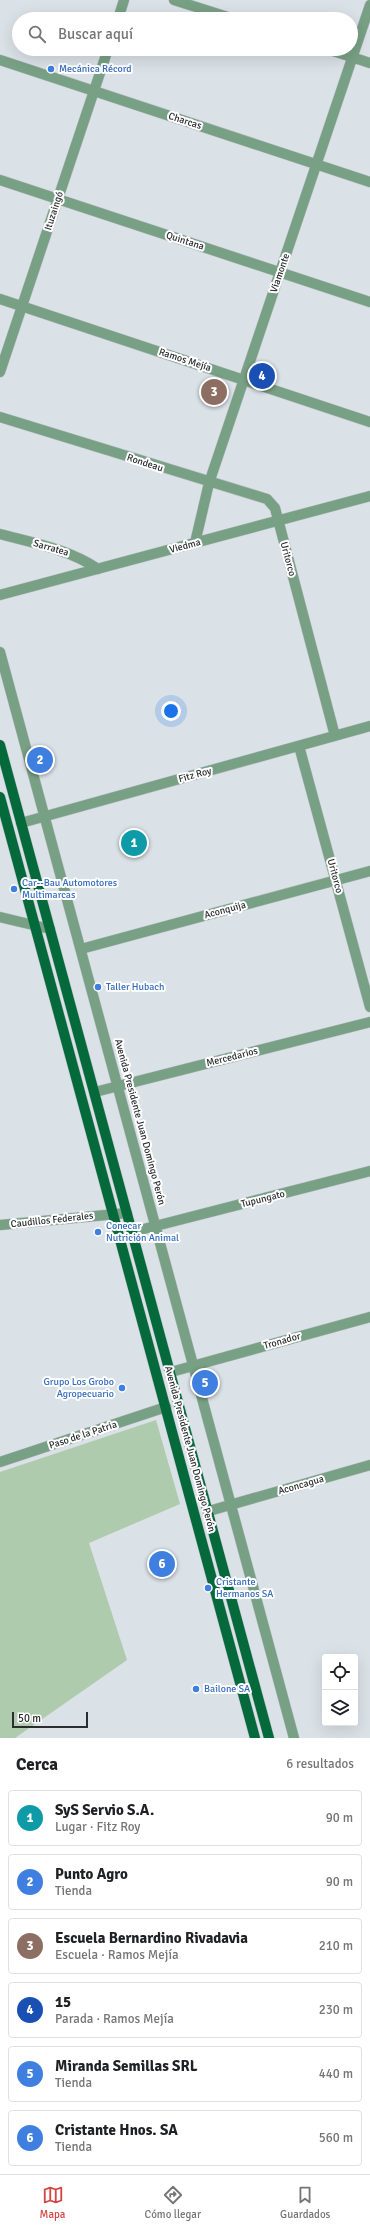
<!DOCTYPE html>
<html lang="es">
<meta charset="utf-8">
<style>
:root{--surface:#fff;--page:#f2f2f2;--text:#202124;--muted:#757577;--line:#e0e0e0;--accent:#d54642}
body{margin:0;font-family:Signika,sans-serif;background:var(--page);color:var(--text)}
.controls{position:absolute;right:12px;bottom:12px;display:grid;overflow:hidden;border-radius:4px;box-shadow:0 4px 16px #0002}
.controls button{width:36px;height:36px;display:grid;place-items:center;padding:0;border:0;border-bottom:1px solid var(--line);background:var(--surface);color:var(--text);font:20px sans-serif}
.scale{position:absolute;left:12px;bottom:10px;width:76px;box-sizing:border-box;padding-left:4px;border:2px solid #2b2d30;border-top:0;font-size:11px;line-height:14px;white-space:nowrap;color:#2b2d30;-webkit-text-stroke:3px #fff;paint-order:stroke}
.you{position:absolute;left:171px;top:711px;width:14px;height:14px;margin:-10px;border:3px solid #fff;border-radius:50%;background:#1a73e8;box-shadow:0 0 0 6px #1a73e833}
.badge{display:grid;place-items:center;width:26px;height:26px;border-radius:50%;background:var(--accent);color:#fff;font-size:13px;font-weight:700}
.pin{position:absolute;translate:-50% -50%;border:2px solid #fff;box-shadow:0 1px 4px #0006}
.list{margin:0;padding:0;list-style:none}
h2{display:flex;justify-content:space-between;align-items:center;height:52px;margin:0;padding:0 16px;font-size:17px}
h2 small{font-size:13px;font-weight:400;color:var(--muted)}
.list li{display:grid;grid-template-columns:26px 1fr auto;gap:12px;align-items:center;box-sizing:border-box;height:56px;margin:0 8px 8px;padding:0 8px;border:1px solid var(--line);border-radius:4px}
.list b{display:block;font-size:15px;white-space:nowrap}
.list p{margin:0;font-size:13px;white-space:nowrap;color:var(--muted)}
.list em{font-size:13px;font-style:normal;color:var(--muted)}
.icon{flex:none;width:22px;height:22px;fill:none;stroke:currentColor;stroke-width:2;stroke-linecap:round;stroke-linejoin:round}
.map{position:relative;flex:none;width:370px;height:1738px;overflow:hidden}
.search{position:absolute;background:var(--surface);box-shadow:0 4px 16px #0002;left:12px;right:12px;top:12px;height:44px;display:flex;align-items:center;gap:10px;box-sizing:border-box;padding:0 14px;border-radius:22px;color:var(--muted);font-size:15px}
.sheet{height:436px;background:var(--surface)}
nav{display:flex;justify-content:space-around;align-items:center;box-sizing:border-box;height:56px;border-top:1px solid var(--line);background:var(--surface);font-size:11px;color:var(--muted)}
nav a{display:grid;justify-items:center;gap:2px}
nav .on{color:var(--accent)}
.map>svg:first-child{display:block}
.green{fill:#aecbad}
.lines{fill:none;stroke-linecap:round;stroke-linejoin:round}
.street-casing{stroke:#b7bdc2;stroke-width:11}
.primary-casing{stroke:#b7bdc2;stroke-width:11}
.street{stroke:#78a085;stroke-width:10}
.primary{stroke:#04693b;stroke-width:10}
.shop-dot{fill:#3f7fe0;stroke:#fff;stroke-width:1.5}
.labels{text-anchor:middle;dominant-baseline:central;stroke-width:4;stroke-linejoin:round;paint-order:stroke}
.shop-label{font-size:10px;fill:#366cbe;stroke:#fff;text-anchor:start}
.street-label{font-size:10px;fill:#2b2d30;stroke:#fff}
</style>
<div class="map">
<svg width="370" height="1738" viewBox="0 0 370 1738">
<rect width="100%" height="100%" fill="#dae1e7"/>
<!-- green -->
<path class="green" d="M156 1420 180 1504 89 1543 127 1660 15 1738H0V1472Z"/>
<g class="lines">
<defs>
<path id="street" d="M174 0 234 19
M118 19 124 0
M327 49 370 63
M0 60 370 182
M0 180 370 302
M0 299 370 422
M0 372 108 49
M0 417 267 499 275 508 335 736
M0 534C34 543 68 549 98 569
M195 543 209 483 370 5
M0 595 370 496
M0 652 294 1738
M299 746 370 1007
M21 823 370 726
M0 917 50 929
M81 949 370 871
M95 1092 370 1022
M0 1225 127 1213
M132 1232 370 1171
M171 1372 370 1317
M0 1462 166 1407
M209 1511 370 1465"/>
<path id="primary" d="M0 745 269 1738
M0 797 255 1738"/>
</defs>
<!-- street casing -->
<use href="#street" class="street-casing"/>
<!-- primary casing -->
<use href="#primary" class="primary-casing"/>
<!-- street -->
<use href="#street" class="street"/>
<!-- primary -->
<use href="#primary" class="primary"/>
</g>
<!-- markers -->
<g class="shop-dot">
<circle cx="51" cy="69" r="4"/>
<circle cx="14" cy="889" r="4"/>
<circle cx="98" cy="987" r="4"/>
<circle cx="98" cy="1232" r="4"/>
<circle cx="122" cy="1388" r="4"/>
<circle cx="208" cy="1588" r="4"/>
<circle cx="196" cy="1689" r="4"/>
</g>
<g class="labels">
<!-- shop labels -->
<g class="shop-label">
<text x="59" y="69">Mecánica Récord</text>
<text x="22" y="883">Car--Bau Automotores<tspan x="22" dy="12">Multimarcas</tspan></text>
<text x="106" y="987">Taller Hubach</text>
<text x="106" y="1226">Conecar<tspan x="106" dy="12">Nutrición Animal</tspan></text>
<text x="114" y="1382" text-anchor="end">Grupo Los Grobo<tspan x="114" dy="12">Agropecuario</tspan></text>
<text x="216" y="1582">Cristante<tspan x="216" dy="12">Hermanos SA</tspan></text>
<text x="204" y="1689">Bailone SA</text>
</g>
<!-- street labels -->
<g class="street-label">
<text transform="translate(185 121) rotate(18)">Charcas</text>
<text transform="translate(54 211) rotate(-72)">Ituzaingó</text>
<text transform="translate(185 241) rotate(18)">Quintana</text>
<text transform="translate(280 273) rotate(-71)">Viamonte</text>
<text transform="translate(185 360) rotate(18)">Ramos Mejía</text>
<text transform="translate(145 463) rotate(18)">Rondeau</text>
<text transform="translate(185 546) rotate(-15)">Viedma</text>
<text transform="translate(51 548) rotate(16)">Sarratea</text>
<text transform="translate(288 559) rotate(75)">Uritorco</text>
<text transform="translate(195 775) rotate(-15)">Fitz Roy</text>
<text transform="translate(335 876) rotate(75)">Uritorco</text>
<text transform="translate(225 910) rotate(-15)">Aconquija</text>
<text transform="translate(232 1057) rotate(-14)">Mercedarios</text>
<text transform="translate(140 1122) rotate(75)">Avenida Presidente Juan Domingo Perón</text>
<text transform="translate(263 1199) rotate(-14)">Tupungato</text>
<text transform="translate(52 1220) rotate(-6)">Caudillos Federales</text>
<text transform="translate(282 1341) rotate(-16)">Tronador</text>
<text transform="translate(83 1435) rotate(-18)">Paso de la Patria</text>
<text transform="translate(190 1449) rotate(75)">Avenida Presidente Juan Domingo Perón</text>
<text transform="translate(301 1485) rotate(-16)">Aconcagua</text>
</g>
</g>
</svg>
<div class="controls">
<button><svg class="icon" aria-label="locate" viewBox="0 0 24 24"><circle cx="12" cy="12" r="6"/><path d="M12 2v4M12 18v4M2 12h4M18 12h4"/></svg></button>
<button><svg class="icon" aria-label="layers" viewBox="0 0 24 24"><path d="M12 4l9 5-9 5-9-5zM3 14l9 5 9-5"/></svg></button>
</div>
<div class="scale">50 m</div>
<div class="you"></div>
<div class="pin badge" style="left:134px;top:843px;background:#0f9aa8">1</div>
<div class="pin badge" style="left:40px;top:760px;background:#3f7fe0">2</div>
<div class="pin badge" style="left:214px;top:392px;background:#8d6e63">3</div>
<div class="pin badge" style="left:262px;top:376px;background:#1a4fb4">4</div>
<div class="pin badge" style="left:205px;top:1383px;background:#3f7fe0">5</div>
<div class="pin badge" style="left:162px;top:1564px;background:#3f7fe0">6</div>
<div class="search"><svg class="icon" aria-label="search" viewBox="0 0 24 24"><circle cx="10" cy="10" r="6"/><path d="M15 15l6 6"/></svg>Buscar aquí</div>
</div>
<section class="sheet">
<h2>Cerca<small>6 resultados</small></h2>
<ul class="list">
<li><span class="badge" style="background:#0f9aa8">1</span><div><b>SyS Servio S.A.</b><p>Lugar · Fitz Roy</p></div><em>90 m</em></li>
<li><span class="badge" style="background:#3f7fe0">2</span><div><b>Punto Agro</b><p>Tienda</p></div><em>90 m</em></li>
<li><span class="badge" style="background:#8d6e63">3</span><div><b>Escuela Bernardino Rivadavia</b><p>Escuela · Ramos Mejía</p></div><em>210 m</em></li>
<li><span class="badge" style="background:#1a4fb4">4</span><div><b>15</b><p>Parada · Ramos Mejía</p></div><em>230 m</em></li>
<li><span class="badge" style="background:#3f7fe0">5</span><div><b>Miranda Semillas SRL</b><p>Tienda</p></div><em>440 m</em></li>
<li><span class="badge" style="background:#3f7fe0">6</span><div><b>Cristante Hnos. SA</b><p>Tienda</p></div><em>560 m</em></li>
</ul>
</section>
<nav>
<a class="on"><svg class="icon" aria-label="map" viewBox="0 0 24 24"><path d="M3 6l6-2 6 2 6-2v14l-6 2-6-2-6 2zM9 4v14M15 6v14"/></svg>Mapa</a>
<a><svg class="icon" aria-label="directions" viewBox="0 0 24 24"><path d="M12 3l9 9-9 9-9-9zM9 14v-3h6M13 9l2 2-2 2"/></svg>Cómo llegar</a>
<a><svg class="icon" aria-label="saved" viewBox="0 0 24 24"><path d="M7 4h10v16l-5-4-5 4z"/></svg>Guardados</a>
</nav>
